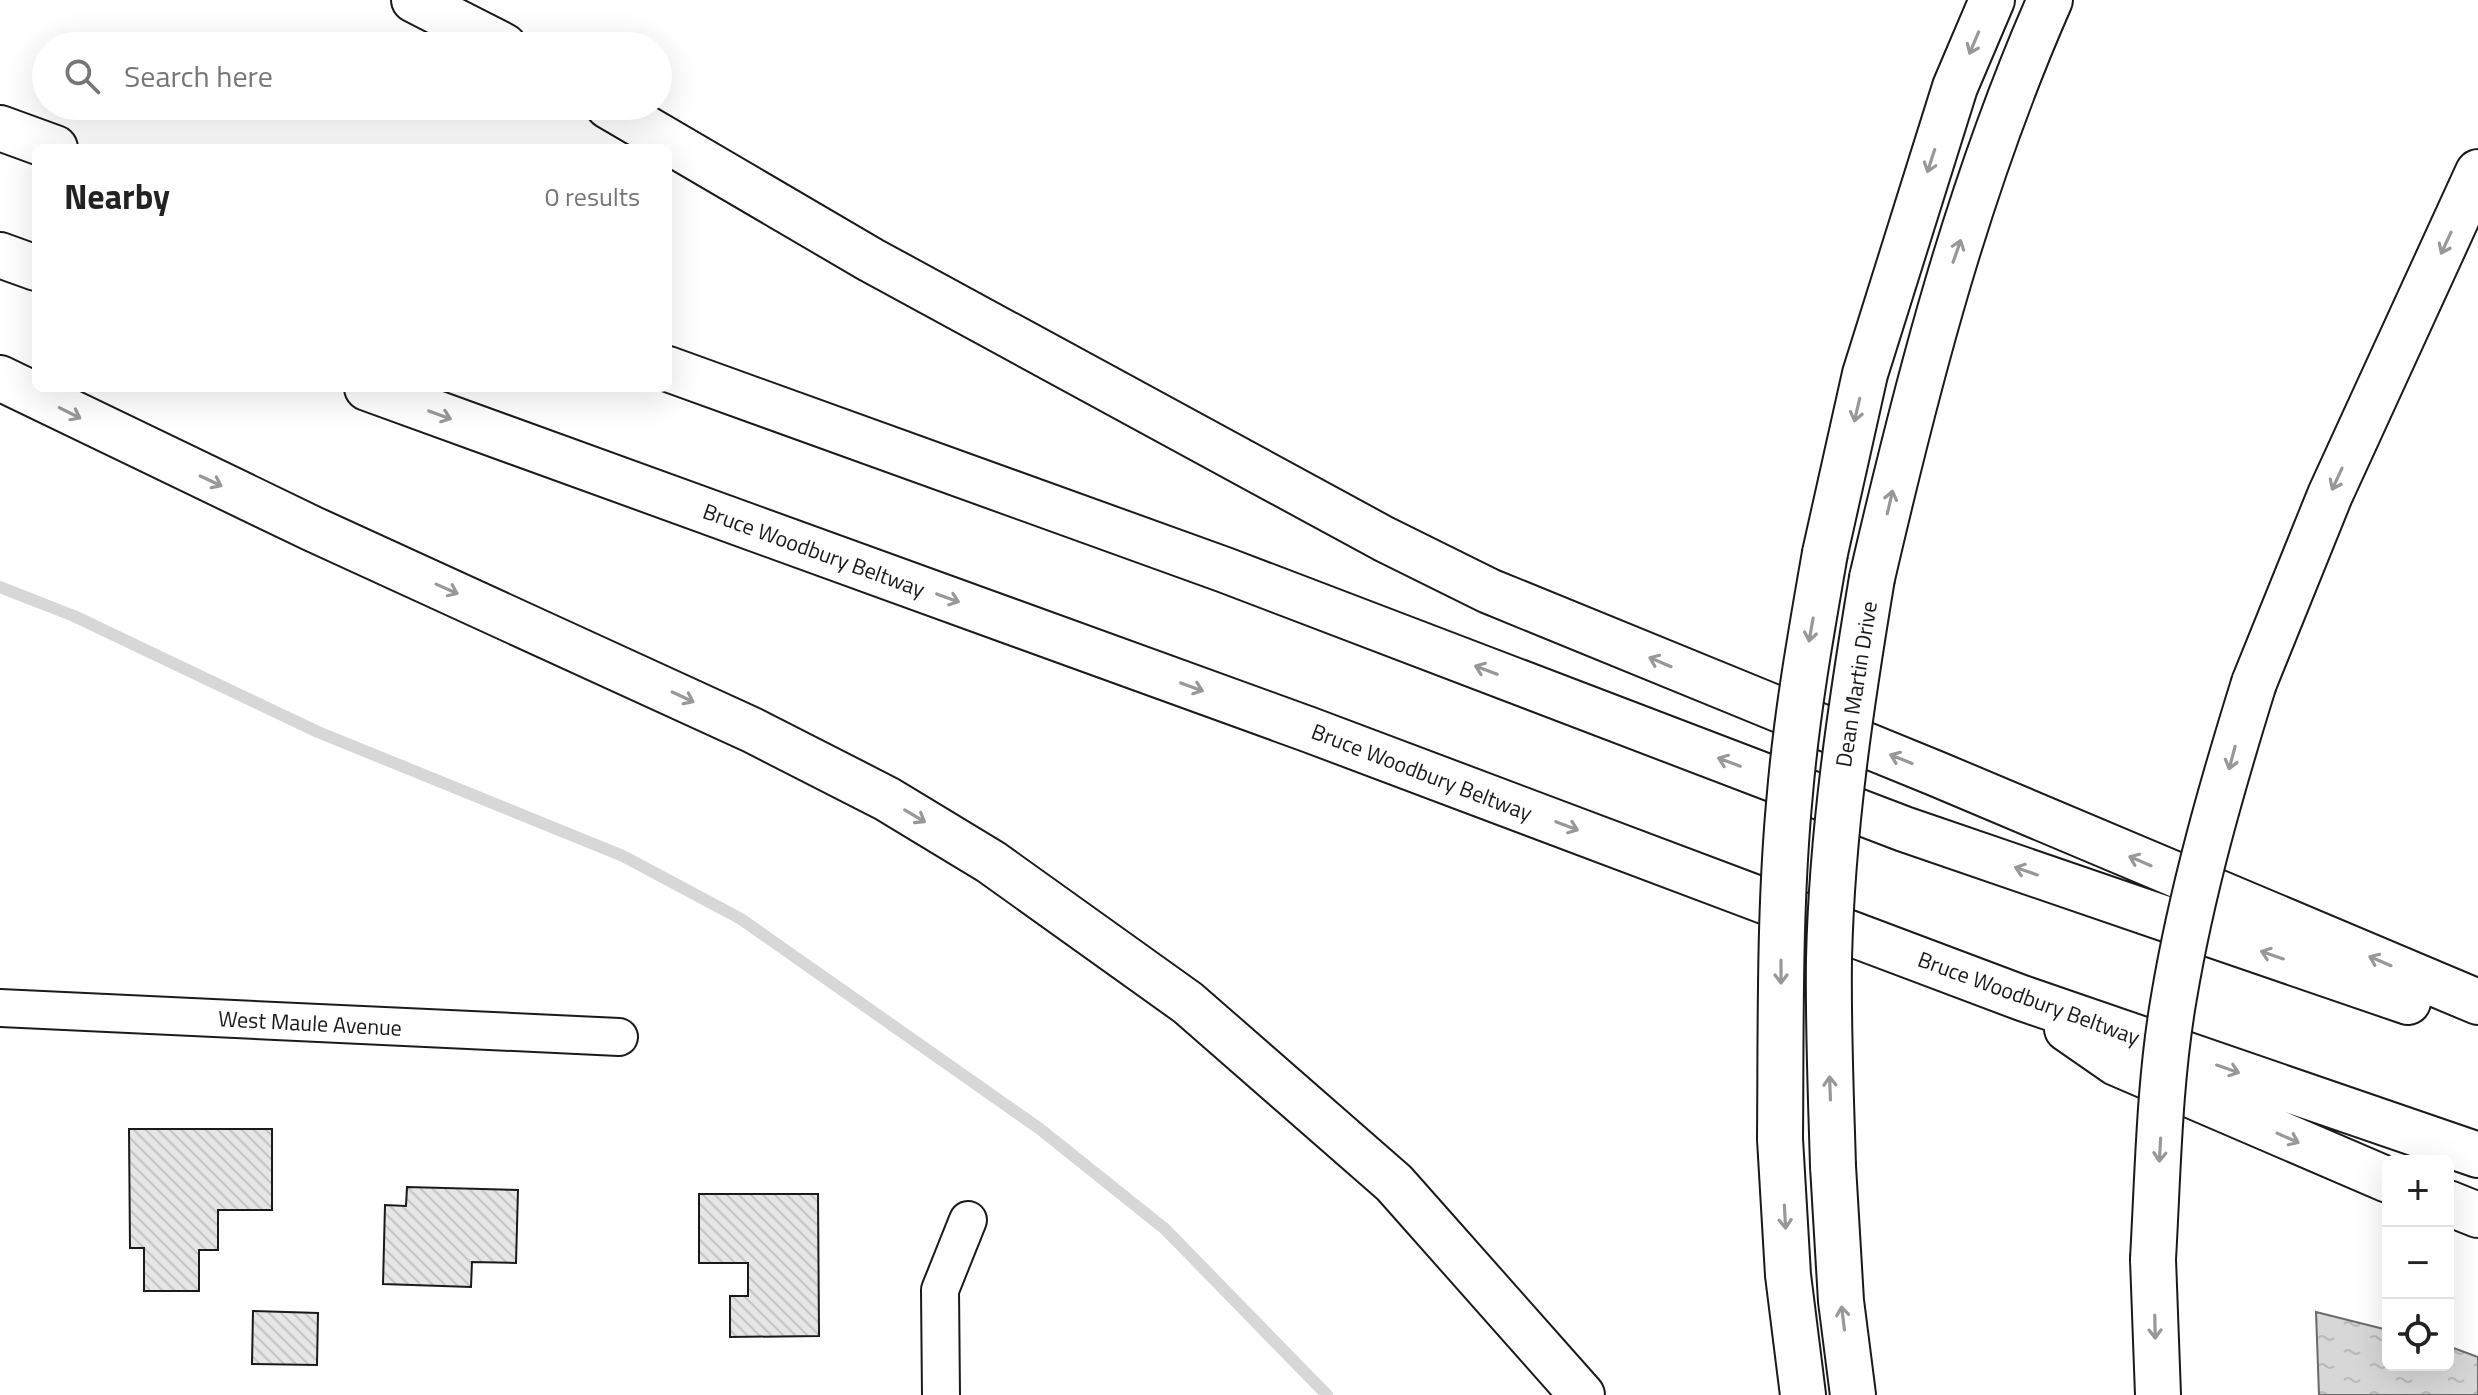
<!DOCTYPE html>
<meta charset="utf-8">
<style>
:root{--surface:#fff;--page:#f2f2f2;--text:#222;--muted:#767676;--line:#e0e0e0}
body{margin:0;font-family:"Titillium Web",sans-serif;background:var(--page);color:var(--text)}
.controls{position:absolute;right:24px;bottom:24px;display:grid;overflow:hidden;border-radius:12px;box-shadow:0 8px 32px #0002}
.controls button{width:72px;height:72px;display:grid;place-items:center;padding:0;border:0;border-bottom:2px solid var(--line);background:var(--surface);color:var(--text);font:40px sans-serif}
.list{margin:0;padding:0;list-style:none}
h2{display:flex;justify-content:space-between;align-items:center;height:104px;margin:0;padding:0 32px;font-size:34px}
h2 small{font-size:26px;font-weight:400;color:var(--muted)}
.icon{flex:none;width:44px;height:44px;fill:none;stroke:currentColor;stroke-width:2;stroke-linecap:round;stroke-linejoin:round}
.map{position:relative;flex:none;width:2478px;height:1395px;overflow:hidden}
.search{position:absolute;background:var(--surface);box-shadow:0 8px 32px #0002;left:32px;top:32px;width:640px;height:88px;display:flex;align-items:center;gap:20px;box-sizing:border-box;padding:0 28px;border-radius:44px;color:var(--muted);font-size:30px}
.panel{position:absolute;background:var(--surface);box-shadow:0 8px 32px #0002;left:32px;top:144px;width:640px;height:248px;border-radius:12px}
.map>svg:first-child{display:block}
.water{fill:url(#water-ripples);stroke:#6a6a6a;stroke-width:2}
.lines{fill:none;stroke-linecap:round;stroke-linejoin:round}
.stream{stroke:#d7d7d7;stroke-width:12}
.building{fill:url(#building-back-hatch);stroke:#1a1a1a;stroke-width:2}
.street-casing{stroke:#1a1a1a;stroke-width:40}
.secondary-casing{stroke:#1a1a1a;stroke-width:48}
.highway-casing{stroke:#1a1a1a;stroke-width:48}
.street{stroke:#fff;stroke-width:36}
.secondary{stroke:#fff;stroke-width:44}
.highway{stroke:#fff;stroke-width:44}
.secondary-bridge-casing{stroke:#1a1a1a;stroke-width:48;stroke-linecap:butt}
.highway-bridge-casing{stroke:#1a1a1a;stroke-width:48;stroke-linecap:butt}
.secondary-bridge{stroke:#fff;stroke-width:44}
.highway-bridge{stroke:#fff;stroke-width:44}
.oneway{stroke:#989898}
.labels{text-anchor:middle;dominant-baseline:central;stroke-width:6;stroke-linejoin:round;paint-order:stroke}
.street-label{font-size:22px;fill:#1a1a1a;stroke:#fff}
</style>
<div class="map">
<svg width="2478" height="1395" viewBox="0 0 2478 1395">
<defs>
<pattern id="water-ripples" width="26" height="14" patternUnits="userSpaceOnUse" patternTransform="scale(2)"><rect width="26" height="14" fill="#d7d7d7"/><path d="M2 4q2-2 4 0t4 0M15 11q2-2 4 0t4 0" fill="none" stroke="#b8b8b8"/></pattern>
<pattern id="building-back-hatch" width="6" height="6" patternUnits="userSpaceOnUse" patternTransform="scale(2)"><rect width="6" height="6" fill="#e6e6e6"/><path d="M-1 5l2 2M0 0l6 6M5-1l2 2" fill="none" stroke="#c5c5c5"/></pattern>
</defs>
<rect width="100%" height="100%" fill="#fff"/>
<!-- water -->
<path class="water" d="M2316 1312 2388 1330V1365H2448V1346L2478 1357V1395H2319Z"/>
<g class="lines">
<!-- stream -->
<path class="stream" d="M0 587 74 616 318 732 623 856 741 919 1040 1129 1165 1229 1327 1395"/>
</g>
<!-- building -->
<path class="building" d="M129 1129H272V1210H218V1250H199V1291H144V1248H130Z
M407 1187 518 1190 516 1263 472 1262 471 1287 383 1284 385 1205 406 1206Z
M699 1194H818L819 1336 730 1337V1296H748V1263H699Z
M253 1311 318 1313 317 1365 252 1364Z"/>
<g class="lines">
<defs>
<path id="street" d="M0 1008 619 1037
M941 1395 940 1290 968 1220"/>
<path id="secondary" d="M1825 553 1865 374 1955 87 1992 0
M1872 578C1918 380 1968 186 2050 0
M1780 1139 1788 1275 1803 1395
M1833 1166 1841 1301 1853 1395"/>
<path id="highway" d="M414 0 504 46
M608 106 871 260 1384 539 1489 591 1937 774 2478 1002
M0 128 55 148
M0 255 36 268
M668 369 1225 570 1904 829 2408 1002
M0 378 313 529 752 730 887 799 991 862 1188 1003 1394 1183 1582 1395
M367 388 1310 730 2022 998 2478 1155
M2254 683 2330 495 2478 172
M2067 1029 2116 1063 2388 1180
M2448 1203 2478 1215
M2153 1259 2158 1395"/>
</defs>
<!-- street casing -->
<use href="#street" class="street-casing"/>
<!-- secondary casing -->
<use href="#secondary" class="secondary-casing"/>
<!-- highway casing -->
<use href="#highway" class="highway-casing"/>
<!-- street -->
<use href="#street" class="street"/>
<!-- secondary -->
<use href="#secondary" class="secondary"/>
<!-- highway -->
<use href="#highway" class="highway"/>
<defs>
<path id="secondary-bridge" d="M1780 1139C1781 1024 1779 908 1790 793 1797 712 1811 633 1825 553
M1833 1166C1831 1097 1828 1028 1829 959 1832 830 1851 704 1872 578"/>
<path id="highway-bridge" d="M2153 1259C2158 1172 2159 1083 2174 997 2192 890 2222 786 2254 683"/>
</defs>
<!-- secondary-bridge casing -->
<use href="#secondary-bridge" class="secondary-bridge-casing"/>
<!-- highway-bridge casing -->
<use href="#highway-bridge" class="highway-bridge-casing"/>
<!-- secondary-bridge -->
<use href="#secondary-bridge" class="secondary-bridge"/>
<!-- highway-bridge -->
<use href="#highway-bridge" class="highway-bridge"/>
</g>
<!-- one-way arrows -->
<defs><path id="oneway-shaft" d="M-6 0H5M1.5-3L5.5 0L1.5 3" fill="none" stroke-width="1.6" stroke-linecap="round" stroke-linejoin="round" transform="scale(2)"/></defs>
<g class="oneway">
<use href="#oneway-shaft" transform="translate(1974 43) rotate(113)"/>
<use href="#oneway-shaft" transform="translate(1931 161) rotate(108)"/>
<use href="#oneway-shaft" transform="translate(2446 243) rotate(115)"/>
<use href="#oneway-shaft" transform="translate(1957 251) rotate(-71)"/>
<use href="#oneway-shaft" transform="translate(1857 410) rotate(103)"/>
<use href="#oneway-shaft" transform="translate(70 413) rotate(27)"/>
<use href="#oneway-shaft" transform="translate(440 415) rotate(20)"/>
<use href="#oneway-shaft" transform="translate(2337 479) rotate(115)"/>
<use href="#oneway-shaft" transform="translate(211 481) rotate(25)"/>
<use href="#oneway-shaft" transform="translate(1890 502) rotate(-77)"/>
<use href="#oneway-shaft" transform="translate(447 589) rotate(24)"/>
<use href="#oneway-shaft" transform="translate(948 598) rotate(20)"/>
<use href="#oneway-shaft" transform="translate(1811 630) rotate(100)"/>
<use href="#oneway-shaft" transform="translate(1660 662) rotate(-157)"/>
<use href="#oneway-shaft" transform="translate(1486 670) rotate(-159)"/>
<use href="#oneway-shaft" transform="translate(1192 687) rotate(20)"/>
<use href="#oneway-shaft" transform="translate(683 697) rotate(25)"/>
<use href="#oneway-shaft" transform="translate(2232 758) rotate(105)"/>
<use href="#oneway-shaft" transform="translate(1901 759) rotate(-158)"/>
<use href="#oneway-shaft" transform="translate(1729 762) rotate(-159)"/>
<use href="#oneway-shaft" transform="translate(915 816) rotate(31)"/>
<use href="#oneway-shaft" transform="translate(1567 826) rotate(21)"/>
<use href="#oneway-shaft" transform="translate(2140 861) rotate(-157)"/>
<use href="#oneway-shaft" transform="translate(2026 871) rotate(-161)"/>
<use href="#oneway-shaft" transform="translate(2272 955) rotate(-161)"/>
<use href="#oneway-shaft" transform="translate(2380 961) rotate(-157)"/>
<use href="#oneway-shaft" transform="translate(1781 972) rotate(90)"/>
<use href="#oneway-shaft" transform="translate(2228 1069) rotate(19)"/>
<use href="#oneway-shaft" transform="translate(1830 1088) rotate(-92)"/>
<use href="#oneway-shaft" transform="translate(2288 1138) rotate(24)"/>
<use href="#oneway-shaft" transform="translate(2160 1150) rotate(93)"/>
<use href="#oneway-shaft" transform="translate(1785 1217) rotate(87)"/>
<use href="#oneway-shaft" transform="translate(1843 1318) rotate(-97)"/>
<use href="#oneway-shaft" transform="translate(2155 1327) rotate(89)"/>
</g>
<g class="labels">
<!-- street labels -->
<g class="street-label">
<text transform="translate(814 550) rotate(20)">Bruce Woodbury Beltway</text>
<text transform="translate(1856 684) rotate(-81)">Dean Martin Drive</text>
<text transform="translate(1422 772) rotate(21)">Bruce Woodbury Beltway</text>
<text transform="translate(2029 998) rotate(20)">Bruce Woodbury Beltway</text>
<text transform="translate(310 1023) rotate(3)">West Maule Avenue</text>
</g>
</g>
</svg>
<div class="controls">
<button>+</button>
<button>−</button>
<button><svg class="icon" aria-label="locate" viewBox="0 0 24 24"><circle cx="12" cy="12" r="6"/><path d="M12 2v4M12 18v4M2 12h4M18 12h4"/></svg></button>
</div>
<div class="search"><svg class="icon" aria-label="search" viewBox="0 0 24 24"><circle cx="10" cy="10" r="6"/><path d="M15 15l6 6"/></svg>Search here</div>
<section class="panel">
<h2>Nearby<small>0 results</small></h2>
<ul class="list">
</ul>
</section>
</div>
